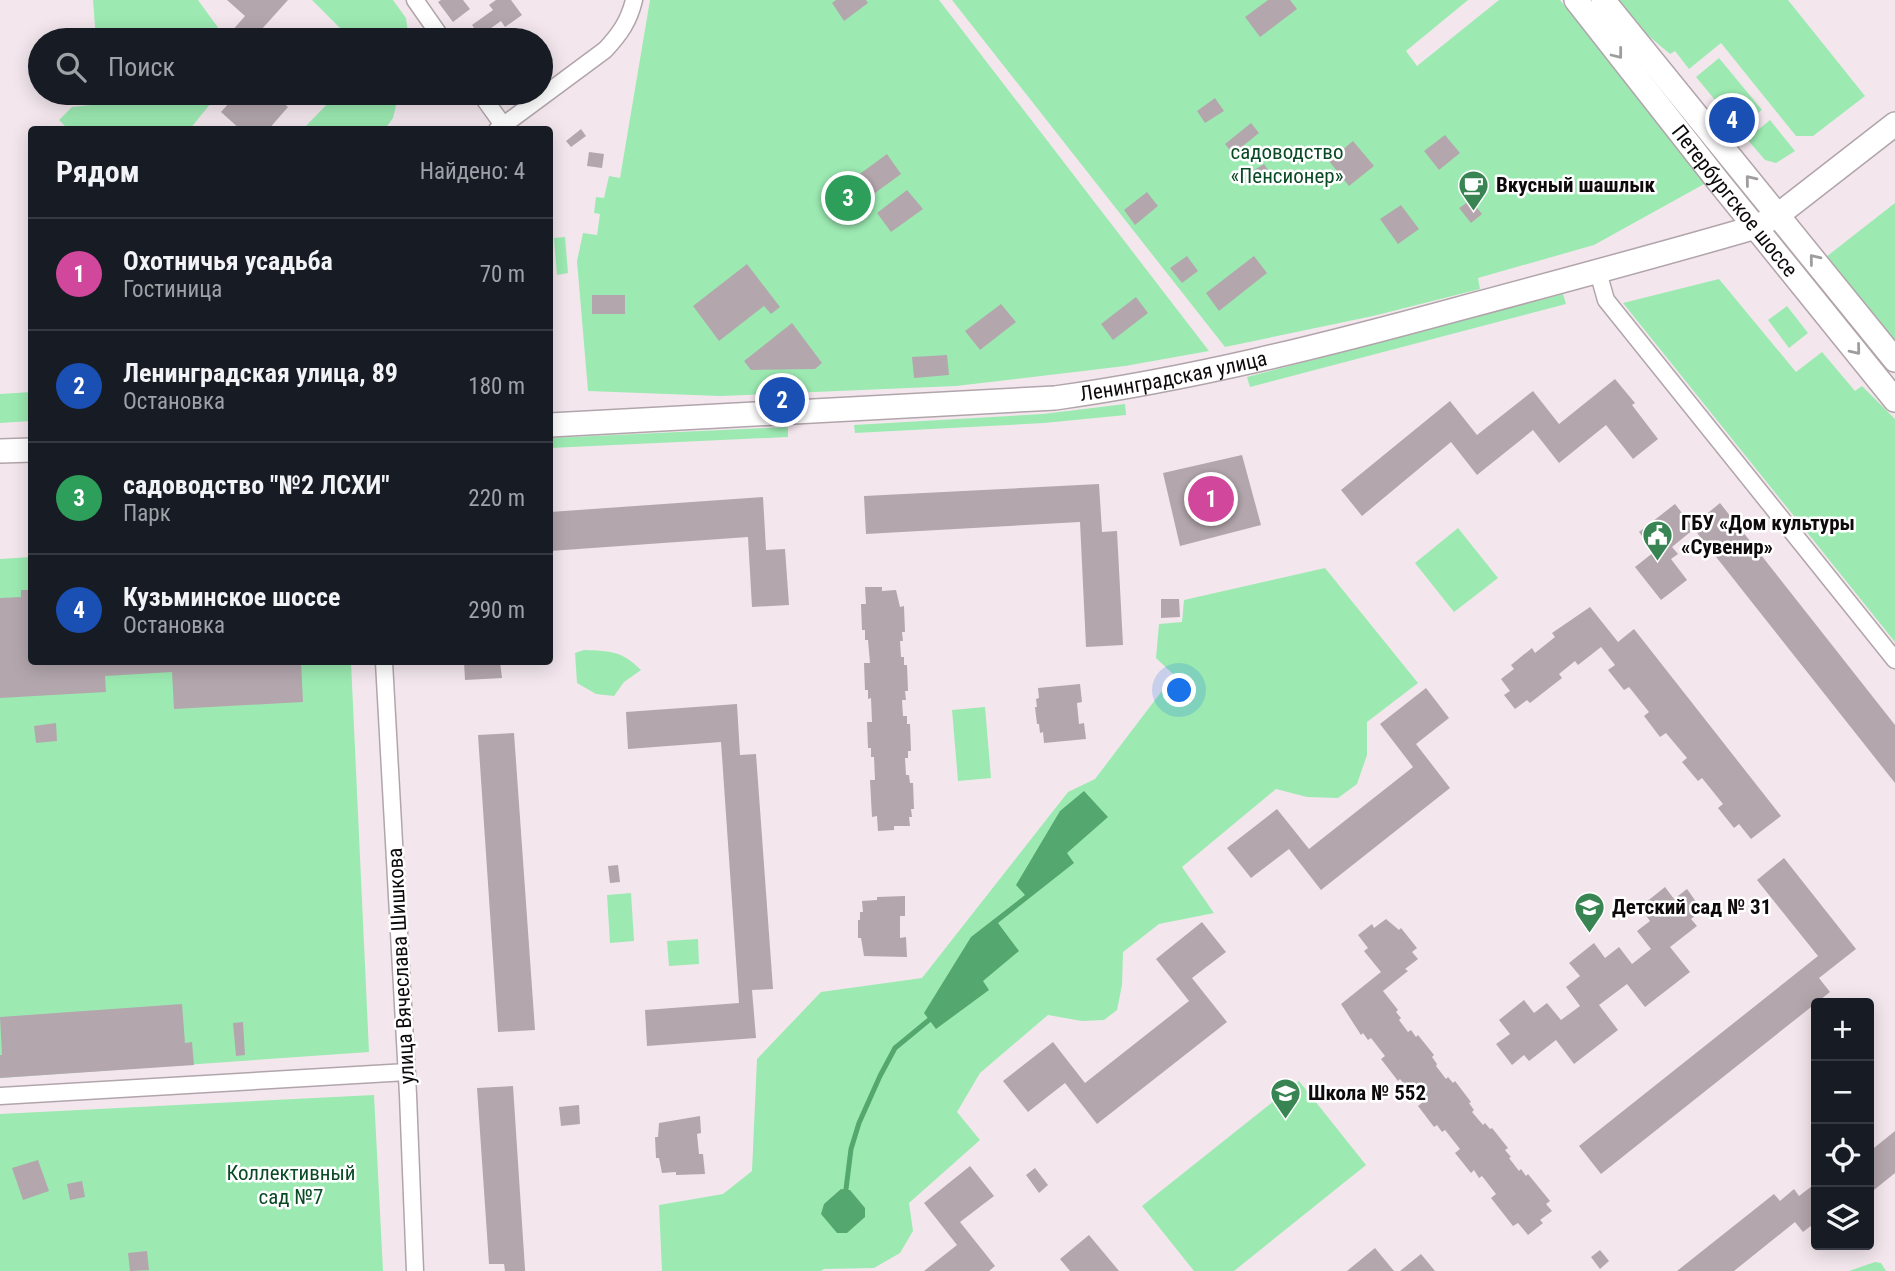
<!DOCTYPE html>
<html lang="ru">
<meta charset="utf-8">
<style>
:root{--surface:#171b24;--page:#242831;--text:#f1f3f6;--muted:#9ea1a6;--line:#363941;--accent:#388452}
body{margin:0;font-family:"Roboto Condensed",sans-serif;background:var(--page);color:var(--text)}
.controls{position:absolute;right:21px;bottom:21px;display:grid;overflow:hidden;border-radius:7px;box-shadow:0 4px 18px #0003}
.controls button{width:63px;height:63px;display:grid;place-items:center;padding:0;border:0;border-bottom:2px solid var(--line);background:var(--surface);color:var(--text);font:35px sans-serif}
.you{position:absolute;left:1180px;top:691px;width:24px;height:24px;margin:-18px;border:5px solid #fff;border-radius:50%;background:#1a73e8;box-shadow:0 0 0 10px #1a73e833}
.badge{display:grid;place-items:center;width:46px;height:46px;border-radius:50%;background:var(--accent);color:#fff;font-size:23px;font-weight:700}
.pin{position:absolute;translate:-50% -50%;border:4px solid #fff;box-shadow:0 2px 7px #0006}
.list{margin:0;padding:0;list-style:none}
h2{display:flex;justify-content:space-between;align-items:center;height:91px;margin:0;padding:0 28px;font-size:30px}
h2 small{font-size:23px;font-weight:400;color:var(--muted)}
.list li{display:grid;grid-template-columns:46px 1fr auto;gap:21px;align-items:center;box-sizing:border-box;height:112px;padding:0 28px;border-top:2px solid var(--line)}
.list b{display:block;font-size:26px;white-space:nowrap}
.list p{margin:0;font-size:23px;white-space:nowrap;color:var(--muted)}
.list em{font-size:23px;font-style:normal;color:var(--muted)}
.icon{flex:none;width:38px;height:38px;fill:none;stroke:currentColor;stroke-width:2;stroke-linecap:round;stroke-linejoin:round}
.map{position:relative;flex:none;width:1895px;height:1271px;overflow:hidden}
.search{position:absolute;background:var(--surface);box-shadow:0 4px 18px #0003;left:28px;top:28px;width:525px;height:77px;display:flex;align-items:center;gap:18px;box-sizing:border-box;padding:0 24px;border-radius:38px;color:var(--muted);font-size:26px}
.panel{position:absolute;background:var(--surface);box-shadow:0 4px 18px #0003;left:28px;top:126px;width:525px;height:539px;border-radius:7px}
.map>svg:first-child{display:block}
.green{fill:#9ceab2}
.water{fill:#54a76f}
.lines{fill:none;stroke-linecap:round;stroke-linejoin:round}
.stream{stroke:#54a76f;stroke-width:5}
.building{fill:#b3a7ad}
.street-casing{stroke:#b1a5ab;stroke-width:19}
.secondary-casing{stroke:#b1a5ab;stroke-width:26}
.street{stroke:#fff;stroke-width:16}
.secondary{stroke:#fff;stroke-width:23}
.oneway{stroke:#9f9d9e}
.labels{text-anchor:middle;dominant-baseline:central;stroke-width:5;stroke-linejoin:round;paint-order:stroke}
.park-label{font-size:21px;fill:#094a25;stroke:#fff}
.poi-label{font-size:21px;font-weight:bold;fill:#0e0a0c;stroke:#fff;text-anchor:start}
.street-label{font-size:21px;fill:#0e0a0c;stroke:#fff}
</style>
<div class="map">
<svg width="1895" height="1271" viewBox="0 0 1895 1271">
<rect width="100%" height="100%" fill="#f3e7ed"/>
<!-- green -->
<path class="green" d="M93 0H198L227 40H96Z
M312 0H393L406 18 409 40H352Z
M650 0H939L1209 351 1125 366 956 386 720 396 588 391 577 261 583 233 597 235 600 214 594 213 596 197 604 198 609 176 620 178Z
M952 0H1468L1406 51 1417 66 1499 0H1560L1706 183 1594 245 1478 278 1480 289 1373 316 1225 347Z
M1617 0H1788L1865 96 1813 136H1796L1721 43 1689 69 1675 51 1670 54 1638 27Z
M1719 58 1762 110 1741 126 1729 112 1726 113 1696 77Z
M102 93H219L190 129H68L59 120 72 107 102 104Z
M338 93H399L393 118 385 129H303Z
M1770 120 1795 151 1776 163 1765 160 1747 139Z
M1895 203V342L1826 257Z
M565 237 568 273 557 275 554 238Z
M1719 279 1796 372 1822 352 1855 391 1862 386 1895 419V642L1623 303Z
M1563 294 1566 304 1250 387 1247 377Z
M1787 306 1808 333 1789 348 1768 320Z
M31 392V421L0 423V394Z
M1125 404 1126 415 1044 423 855 433 854 425 1043 414Z
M788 427V437L550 448V438Z
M1458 528 1498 578 1454 612 1415 563Z
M31 557 32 662H351L369 1052 0 1078V559Z
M1325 568 1418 683 1367 722V755L1357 784 1338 798 1307 797 1276 789 1182 867 1214 913 1159 924 1123 952 1122 985 1117 1010 1104 1020 1082 1021 1048 1015 980 1073 957 1112 980 1140 909 1203 913 1231 900 1253 874 1268 824 1269 821 1271H662L659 1205 723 1194 752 1171 757 1059 821 992 922 978 1068 792 1095 779 1174 675 1156 658 1159 624 1182 622 1184 600Z
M584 650C611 651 622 651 641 670L624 682 614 696 596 694 577 683 575 653Z
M985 707 991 778 958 781 952 710Z
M631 893 634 941 610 943 607 895Z
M698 939 699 964 669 966 667 941Z
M1299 1081 1366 1165 1234 1271H1194L1142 1206Z
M374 1095 383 1271H0V1114Z
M1875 1262 1881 1263 1886 1271H1849Z"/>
<!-- water -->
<path class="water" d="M1084 791 1108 817 1067 853 1074 863 998 923 1019 951 983 981 989 990 936 1029 924 1013 971 937 1025 895 1016 885 1060 811Z
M841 1189 850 1190 865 1208V1217L847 1233H837L821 1214 824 1204Z"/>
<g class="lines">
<!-- stream -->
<path class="stream" d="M846 1189 851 1149 859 1123 880 1076 895 1048 929 1020"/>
</g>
<!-- building -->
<path class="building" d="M227 0H288L261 30 260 29 249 40H226L225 39 245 16Z
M441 0H463L470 9 453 22 438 2Z
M496 0H511L522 15 505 27 501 21 480 36 472 25 493 10 489 5Z
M836 0H866L868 3 844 21 832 3Z
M1268 0H1290L1297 9 1260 37 1245 17Z
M238 93H272L288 107 268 130H241L221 112Z
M1215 98 1224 111 1205 123 1197 111Z
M1251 123 1259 133 1233 154 1225 144Z
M581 129 586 136 571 147 566 141Z
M1445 135 1460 153 1439 170 1424 151Z
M1353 141 1374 166 1349 186 1329 161Z
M589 152 604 154 602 168 587 166Z
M887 154 901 174 871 196 857 176Z
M1264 164 1270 173 1256 183 1249 173Z
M907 190 923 209 891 232 877 213Z
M1147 192 1158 206 1135 225 1124 210Z
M1471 200 1482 214 1471 223 1459 208Z
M1401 205 1419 229 1398 244 1380 219Z
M1187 256 1198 271 1182 283 1170 268Z
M1254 256 1267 273 1219 311 1206 293Z
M747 264 780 307 771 314 764 306 719 341 693 306Z
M592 295H625V314H592Z
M1136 297 1148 313 1113 340 1101 324Z
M1001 304 1016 322 980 350 965 331Z
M792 323 822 363 815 369 751 370 744 361Z
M947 355 949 375 914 378 912 357Z
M1615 379 1635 403 1632 405 1658 439 1633 459 1606 425 1559 463 1533 430 1477 475 1451 442 1362 516 1341 490 1450 401 1477 435 1533 391 1559 424Z
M1242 455 1261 525 1180 546 1163 473Z
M1099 484 1102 532 1117 531 1123 645 1086 647 1080 522 866 534 864 496Z
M763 497 766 550 785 549 789 605 752 607 748 537 550 551V512Z
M1720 503 1895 725V783L1694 529 1672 547 1678 554 1671 559 1687 580 1661 600 1635 567 1654 552 1639 532 1675 504 1692 526Z
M865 587H882V591L896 590 900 607 904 606 905 632H902L903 641H900L901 657H904V665H907L908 691H905L906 700H902L903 716H907V724H910L911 751H908V758H905L906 775H909L910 783H913L914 809H911L912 817H909L910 826H894V830L878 831 877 816 872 817 870 780H875L874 757H871V748H868L867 722H872L871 698 868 699V690H865L864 663H870L868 640H865V630H862L861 604H866Z
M21 590H32V662H301L303 702 174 709 172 672 105 676 106 692 0 698V598L21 597Z
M1161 599H1179L1180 617 1161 618Z
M1590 607 1618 642 1634 629 1781 816 1751 839 1739 824 1734 828 1718 808 1723 804 1702 778 1698 781 1682 762 1687 758 1666 733 1660 737 1644 716 1649 712 1629 687 1624 690 1608 670 1615 665 1601 647 1578 665 1575 661 1559 674 1562 678 1530 703 1527 700 1515 709 1504 695 1510 691 1501 679 1514 669 1511 665 1532 648 1535 653 1555 637 1552 633Z
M464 662H500L502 678 465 680Z
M1080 684 1082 702 1077 703 1079 724 1084 723 1086 739 1044 743 1043 732 1040 733 1039 724H1037L1035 707H1037L1036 699 1039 698 1038 688Z
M1426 688 1449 718 1416 744 1450 788 1321 890 1289 849 1251 878 1227 848 1277 809 1309 849 1413 767 1380 724Z
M737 704 740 755 756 754 773 989 752 990 756 1038 647 1046 645 1010 739 1003 721 742 628 749 626 712Z
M56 723 57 741 36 743 34 726Z
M514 733 535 1030 498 1032 478 735Z
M1784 858 1856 949 1819 978 1830 992 1601 1174 1579 1146 1818 956 1757 880Z
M618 865 620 882 610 883 608 866Z
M1665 887 1674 899 1687 889 1702 910 1691 919 1697 926 1670 947 1690 972 1645 1007 1627 984 1599 1005 1618 1030 1574 1064 1556 1040 1529 1061 1524 1055 1512 1065 1496 1044 1510 1034 1499 1020 1524 1000 1534 1013 1547 1003 1561 1020 1580 1006 1566 987 1580 976 1569 963 1594 943 1605 958 1619 947 1632 964 1651 949 1637 931 1650 921 1640 907Z
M905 896V916H900V938L906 937 907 957 864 956 861 938H858V920H860V912H863L862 901 877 900V897Z
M1386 919 1399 930 1401 928 1417 948 1412 952 1418 959 1405 969 1408 971 1383 991 1398 1010 1396 1012 1401 1018 1399 1020 1408 1032 1411 1030 1416 1037 1418 1035 1434 1055 1432 1057 1437 1064 1436 1066 1446 1079 1448 1077 1453 1083 1455 1081 1471 1102 1469 1103 1474 1110 1472 1112 1483 1125 1485 1123 1490 1129 1492 1128 1508 1148 1505 1150 1511 1157 1509 1158 1519 1171 1521 1169 1526 1176 1528 1174 1550 1201 1546 1204 1552 1211 1540 1220 1543 1223 1528 1235 1518 1223 1513 1226 1491 1198 1496 1194 1482 1176 1479 1178 1474 1170 1471 1173 1455 1153 1460 1149 1445 1130 1442 1132 1437 1125 1434 1127 1418 1106 1423 1102 1408 1084 1406 1086 1400 1079 1398 1081 1381 1059 1385 1056 1371 1038 1368 1040 1363 1033 1361 1035 1341 1004 1381 972 1364 951 1368 948 1358 935 1372 924 1374 928Z
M1202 922 1226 952 1192 978 1227 1022 1097 1124 1065 1083 1028 1112 1003 1081 1053 1042 1085 1083 1189 1001 1156 959Z
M182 1004 185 1043 192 1042 194 1065 0 1078V1055H2L0 1017Z
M243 1022 245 1055 236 1056 233 1023Z
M513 1086 525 1269V1271H505L504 1264H489L477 1088Z
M579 1105 580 1124 561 1126 559 1107Z
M700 1116 701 1133 697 1134 699 1154H703L705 1174 676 1175V1172L662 1173 659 1158H656L655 1137H658L659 1123Z
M1895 1131V1173L1869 1194V1152Z
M38 1160 49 1191 23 1200 12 1168Z
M970 1166 994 1196 960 1222 995 1266 989 1271H924L957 1245 924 1203Z
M1035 1168 1048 1185 1039 1193 1026 1175Z
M82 1181 85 1197 70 1200 67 1184Z
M1812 1186 1816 1192V1222L1803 1232 1795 1222 1734 1271H1677L1774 1194 1780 1201 1794 1189 1799 1196Z
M1089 1235 1119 1271H1070L1060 1259Z
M1375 1248 1394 1271H1347Z
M1600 1250 1609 1261 1600 1269 1591 1257Z
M147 1251 149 1270 130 1271 128 1253Z
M1421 1254 1435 1271H1400Z"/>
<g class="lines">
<defs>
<path id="street" d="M415 0 443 40
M480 93 503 125
M497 130 605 50C620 34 629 21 634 0
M1598 272 1606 300 1895 660
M384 662 408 1095 415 1271
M0 1096 407 1072"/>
<g id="secondary">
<path id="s1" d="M1576 0 1718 181 1895 400"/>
<path d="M1603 0 1895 360"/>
<path id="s2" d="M550 425 1055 398C1191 379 1322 346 1454 310 1555 283 1656 256 1756 227L1778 215 1895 124"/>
<path d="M0 451 32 450"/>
</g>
</defs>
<!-- street casing -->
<use href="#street" class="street-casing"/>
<!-- secondary casing -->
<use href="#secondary" class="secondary-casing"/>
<!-- street -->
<use href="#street" class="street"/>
<!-- secondary -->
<use href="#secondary" class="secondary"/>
</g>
<!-- one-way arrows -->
<defs><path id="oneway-chevron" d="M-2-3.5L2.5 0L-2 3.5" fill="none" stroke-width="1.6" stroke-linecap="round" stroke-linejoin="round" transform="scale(1.75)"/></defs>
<g class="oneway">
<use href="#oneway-chevron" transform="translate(1618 54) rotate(52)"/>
<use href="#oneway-chevron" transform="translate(1750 180) rotate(-129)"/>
<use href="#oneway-chevron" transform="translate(1814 259) rotate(-129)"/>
<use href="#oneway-chevron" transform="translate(1856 350) rotate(51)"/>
</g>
<!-- icons -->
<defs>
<symbol id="cafe-pin" viewBox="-11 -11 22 30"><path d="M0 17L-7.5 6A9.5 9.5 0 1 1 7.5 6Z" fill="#388452" stroke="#fff"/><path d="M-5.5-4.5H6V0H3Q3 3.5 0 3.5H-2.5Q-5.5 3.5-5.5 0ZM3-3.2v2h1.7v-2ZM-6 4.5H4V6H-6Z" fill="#fff"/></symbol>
<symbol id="civic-pin" viewBox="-11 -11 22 30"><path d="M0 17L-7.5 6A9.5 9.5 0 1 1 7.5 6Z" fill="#388452" stroke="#fff"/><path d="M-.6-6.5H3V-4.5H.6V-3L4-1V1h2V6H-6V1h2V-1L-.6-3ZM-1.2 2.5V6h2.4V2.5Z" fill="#fff"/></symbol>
<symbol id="school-pin" viewBox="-11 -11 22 30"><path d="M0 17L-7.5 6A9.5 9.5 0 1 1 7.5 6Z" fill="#388452" stroke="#fff"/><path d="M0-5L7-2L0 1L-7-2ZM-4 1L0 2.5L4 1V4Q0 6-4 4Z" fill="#fff"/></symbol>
</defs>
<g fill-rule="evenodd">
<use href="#cafe-pin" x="1456" y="168" width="35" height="47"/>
<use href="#civic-pin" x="1640" y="518" width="35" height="47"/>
<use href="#school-pin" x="1572" y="890" width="35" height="47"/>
<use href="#school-pin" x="1268" y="1076" width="35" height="47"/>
</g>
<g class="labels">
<!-- park labels -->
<g class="park-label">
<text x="1287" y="152">садоводство<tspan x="1287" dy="24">«Пенсионер»</tspan></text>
<text x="291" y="1173">Коллективный<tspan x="291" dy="24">сад №7</tspan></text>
</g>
<!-- poi labels -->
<g class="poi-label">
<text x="1496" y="185">Вкусный шашлык</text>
<text x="1681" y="523">ГБУ «Дом культуры<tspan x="1681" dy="24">«Сувенир»</tspan></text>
<text x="1612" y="907">Детский сад № 31</text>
<text x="1308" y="1093">Школа № 552</text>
</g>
<!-- street labels -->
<g class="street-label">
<text stroke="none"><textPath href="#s1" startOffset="256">Петербургское шоссе</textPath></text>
<text stroke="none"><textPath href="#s2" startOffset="626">Ленинградская улица</textPath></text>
<text transform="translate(401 966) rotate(-93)">улица Вячеслава Шишкова</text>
</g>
</g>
</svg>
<div class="controls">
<button>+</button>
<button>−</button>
<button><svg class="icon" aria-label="locate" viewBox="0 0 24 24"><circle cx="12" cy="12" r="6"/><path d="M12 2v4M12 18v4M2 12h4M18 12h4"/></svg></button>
<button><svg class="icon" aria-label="layers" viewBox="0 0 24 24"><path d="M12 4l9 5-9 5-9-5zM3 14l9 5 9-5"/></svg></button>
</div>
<div class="you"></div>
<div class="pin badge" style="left:1211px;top:499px;background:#d1479c">1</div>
<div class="pin badge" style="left:782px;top:400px;background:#1a4fb4">2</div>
<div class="pin badge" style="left:848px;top:198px;background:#2e9e5b">3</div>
<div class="pin badge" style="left:1732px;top:120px;background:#1a4fb4">4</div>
<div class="search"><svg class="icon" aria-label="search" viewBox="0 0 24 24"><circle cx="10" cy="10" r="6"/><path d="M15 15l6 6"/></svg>Поиск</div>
<section class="panel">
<h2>Рядом<small>Найдено: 4</small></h2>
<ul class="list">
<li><span class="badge" style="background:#d1479c">1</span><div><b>Охотничья усадьба</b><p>Гостиница</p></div><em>70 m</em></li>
<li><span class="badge" style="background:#1a4fb4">2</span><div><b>Ленинградская улица, 89</b><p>Остановка</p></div><em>180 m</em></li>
<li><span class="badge" style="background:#2e9e5b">3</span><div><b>садоводство &quot;№2 ЛСХИ&quot;</b><p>Парк</p></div><em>220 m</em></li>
<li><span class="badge" style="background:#1a4fb4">4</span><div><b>Кузьминское шоссе</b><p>Остановка</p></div><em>290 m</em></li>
</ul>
</section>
</div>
